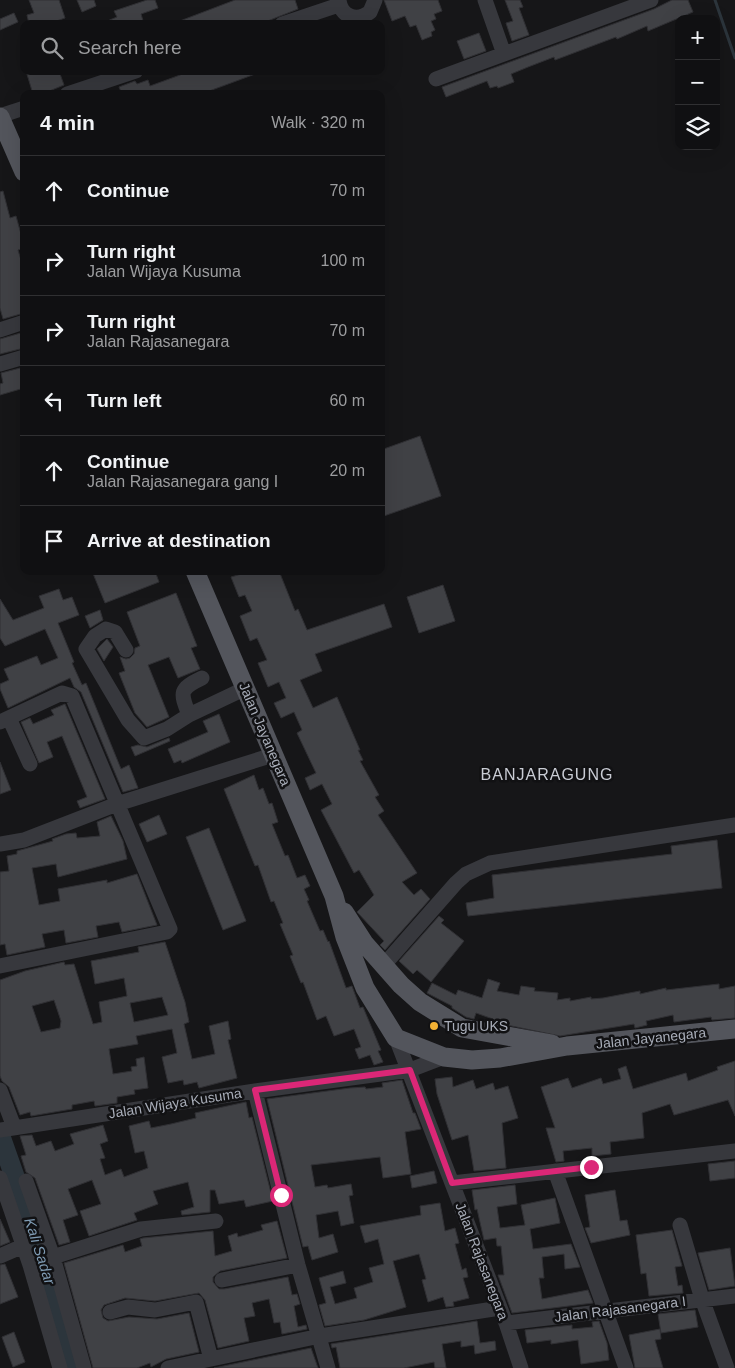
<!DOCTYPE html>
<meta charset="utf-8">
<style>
:root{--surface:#101012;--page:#1e1e20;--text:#f1f3f6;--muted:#9c9d9f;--line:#303032}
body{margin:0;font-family:Helvetica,sans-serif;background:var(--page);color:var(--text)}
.controls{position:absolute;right:15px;top:15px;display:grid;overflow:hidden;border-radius:10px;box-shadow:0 5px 20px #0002}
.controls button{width:45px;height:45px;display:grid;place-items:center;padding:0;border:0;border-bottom:1px solid var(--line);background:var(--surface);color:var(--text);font:25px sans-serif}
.stop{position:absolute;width:15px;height:15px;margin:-11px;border:4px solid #db2777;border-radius:50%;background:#fff}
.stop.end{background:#db2777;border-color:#fff;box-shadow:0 1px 5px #0008}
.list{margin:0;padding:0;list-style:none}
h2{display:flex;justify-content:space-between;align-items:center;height:65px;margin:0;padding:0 20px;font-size:21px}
h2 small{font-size:16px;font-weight:400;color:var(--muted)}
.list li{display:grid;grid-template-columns:32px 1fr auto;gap:15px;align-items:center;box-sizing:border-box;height:70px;padding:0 20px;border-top:1px solid var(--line)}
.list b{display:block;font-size:19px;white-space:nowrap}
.list p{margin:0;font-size:16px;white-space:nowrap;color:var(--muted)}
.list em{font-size:16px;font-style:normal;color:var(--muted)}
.icon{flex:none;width:28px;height:28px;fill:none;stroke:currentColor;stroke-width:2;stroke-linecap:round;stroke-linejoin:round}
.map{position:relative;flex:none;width:735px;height:1368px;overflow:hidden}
.search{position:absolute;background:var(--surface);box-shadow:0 5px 20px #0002;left:20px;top:20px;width:365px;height:55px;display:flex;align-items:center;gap:12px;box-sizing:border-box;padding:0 18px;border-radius:10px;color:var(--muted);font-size:19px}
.panel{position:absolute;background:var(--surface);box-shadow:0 5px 20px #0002;left:20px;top:90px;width:365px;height:485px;border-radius:10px}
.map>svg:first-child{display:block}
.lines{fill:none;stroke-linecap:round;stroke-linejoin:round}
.stream{stroke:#2c353c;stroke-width:3}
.river{stroke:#2c353c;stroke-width:20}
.building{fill:#404145;stroke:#303034;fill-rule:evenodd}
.minor{stroke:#37383d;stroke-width:15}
.major{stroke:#53555c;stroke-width:19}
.route{stroke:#db2777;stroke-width:6}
.poi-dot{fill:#f2b134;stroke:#111113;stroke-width:2}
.labels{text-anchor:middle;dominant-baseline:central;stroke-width:5;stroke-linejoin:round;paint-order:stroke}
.street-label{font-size:14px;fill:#a8adb8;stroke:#111113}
.poi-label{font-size:14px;fill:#a8adb8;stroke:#111113;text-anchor:start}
.water-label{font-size:15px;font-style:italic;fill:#7f9bb3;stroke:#111113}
.quarter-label{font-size:16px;letter-spacing:1px;fill:#c9ccd4;stroke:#111113}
</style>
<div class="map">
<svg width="735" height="1368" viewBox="0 0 735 1368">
<rect width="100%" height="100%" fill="#161618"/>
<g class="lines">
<!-- stream -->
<path class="stream" d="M715 0 735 58"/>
<!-- river -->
<path class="river" d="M0 1135 45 1263 75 1368"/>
</g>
<!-- building -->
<path class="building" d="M29 0H59L65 18 48 24H29L27 15 34 13Z
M77 0H94L96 6 82 12Z
M147 0H155L158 8 141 14 144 24H100L117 17 114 11Z
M235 0H295L298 9 260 24H172Z
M384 0H438L442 11 434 14 436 19 431 21 435 30 431 32 432 36 422 40 416 25 410 27 405 16 392 21Z
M505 0H520L523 7 519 8 529 35 512 41 506 23 513 21Z
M672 0H688L693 12 648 31 647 26 617 39 616 37 555 60 554 57 528 67 511 74 514 82 498 88 497 86 490 88 487 81 446 97 442 87 654 9Z
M14 13 18 22 0 30V19Z
M479 33 486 51 464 59 457 41Z
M26 71H59L64 85 42 94H33Z
M191 71 258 73 201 94H122L119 87 135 81 137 84 148 80 150 86Z
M3 191 10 218 16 216 24 245V248L18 250 24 270V313L3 319 0 308V192Z
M24 332V348L0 354V339Z
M24 367V388L0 395V384L3 383 1 373Z
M420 436 441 496 381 517V450Z
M92 571H155L159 582 105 603Z
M252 571H279L295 611 298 609 307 630 384 604 392 627 315 654 322 671 300 680 313 708 337 697 360 750H358L363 760 360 761 379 795 375 797 384 811 378 815 417 873 402 882 414 895 421 889 430 899 385 950 380 945 384 941 357 912 374 895 359 870 354 873 321 810 332 804 322 784 310 790 305 778 316 773 297 733 302 730 294 712 281 718 274 703 286 698 279 682 268 687 258 663 267 660 257 638 250 641 240 616 252 611 245 595 239 597 231 577Z
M443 585 455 621 419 633 407 597Z
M59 589 63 600 72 597 79 615 58 623 74 662 72 663 82 685 86 683 121 769 129 765 138 788 123 792 81 692 74 687 70 678 8 708 0 689V684L9 680 4 669 37 656 41 665 58 658 45 629 5 646 0 638V599L13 620 44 608 39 596Z
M176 593 197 646 191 648 200 669 178 678 169 657 148 665 169 717 147 727 135 713 119 673 125 671 120 657 126 659 130 658 134 654 135 648 140 646 127 612Z
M100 610 103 620 90 628 85 616Z
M107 639 113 647 104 661 97 649Z
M65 704 105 799 80 808 77 801 87 797 62 736 47 742 53 757 39 763 21 722 30 718 33 724 54 715 51 710Z
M219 714 230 742 182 763 181 760 174 763 168 749 208 732 203 721Z
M169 738 170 741 135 756 131 747 138 745 147 747Z
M0 762 11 790 0 794Z
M254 775 259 790 263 788 269 804 272 803 278 822 272 824 285 856 288 855 297 878 305 875 310 886 304 889 309 900 307 901 320 931 323 930 328 942 329 941 346 988 352 986 360 1008 363 1007 381 1050 378 1051 383 1062 374 1065 370 1055 359 1059 355 1049 361 1047 354 1029 334 1036 326 1016 317 1020 303 982 301 983 290 956 293 955 280 924 283 923 274 901 271 902 258 865 255 866 224 789Z
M159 815 167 834 147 842 139 824Z
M111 816 123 841 127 859 58 877 56 864 32 868 39 905 60 901 58 889 107 880V883L137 874 157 925 122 932 119 922 96 926 98 937 66 943 64 930 42 934 45 947 7 955 5 944 0 945V872L9 871 7 856 17 854V851L53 841 52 839 66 834 76 833 77 838 100 836 97 822Z
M209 828 246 921 223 930 186 837Z
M717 840 722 888 468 916 466 903 494 898 492 875 672 854 671 846Z
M439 916 444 920 441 923 464 941 431 982 417 970 413 974 399 961Z
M165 942 185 1002 189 1022 184 1024 192 1059 215 1054 209 1026 228 1021 231 1039 228 1040 237 1078 199 1088 197 1082 184 1085 183 1080 168 1083 162 1057 177 1053 172 1029 136 1036 138 1044 109 1049 113 1074 132 1071 131 1067 137 1066 136 1059 144 1057 148 1088 134 1090 135 1094 117 1097V1103L95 1106 94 1101 72 1105V1109L31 1116 30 1112 20 1115 9 1087 2 1081 0 1076V980L25 971 64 962 65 965 74 964 93 1024 102 1022 99 1002 127 996 124 978 95 984 91 961 139 952 138 947ZM162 997 168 1015 134 1022 130 1003ZM54 1000 61 1021 60 1028 41 1032 32 1006Z
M488 979 500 983 497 991 519 995 521 986 535 988 534 991 558 993 557 1000 570 998V1001L591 997V999L603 998 640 991V994L666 988V990L719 984V989L735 986V1018L712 1020 711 1017 674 1022 673 1015 646 1021 647 1025 635 1028 634 1024 560 1036 492 1022 493 1019 476 1013 474 1019 466 1017 452 1008V1006L427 993 432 983 456 995 458 990 482 998Z
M735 1061V1116L728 1100 674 1115 670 1104 642 1113 644 1138 610 1142 611 1154 592 1156V1148L563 1151 564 1161 556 1162 546 1128H555L541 1087 568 1078 572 1088 601 1078 603 1084 621 1079 618 1069 626 1066 633 1089 686 1073 688 1081 718 1070 717 1067Z
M452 1077 453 1087 473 1080 476 1089 493 1083 495 1090 508 1086 518 1118 502 1123 506 1168 474 1171 468 1135 452 1140 437 1094 435 1079Z
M402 1080 413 1113H415L421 1129 405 1132 411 1174 383 1178 380 1157 311 1165 315 1187 327 1185 328 1188 351 1184 353 1195 349 1196 354 1223 341 1226 338 1211 316 1215 319 1238 333 1234 338 1252 312 1260 308 1246 303 1247 267 1099 350 1088 365 1087 366 1089 383 1087 382 1083Z
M246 1102 249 1118 252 1117 273 1201 246 1207 244 1200 219 1204 215 1190H210V1212L182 1215 181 1211 194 1207 188 1182 153 1191 158 1204 134 1213 137 1220 89 1236 80 1211 101 1204 92 1180 68 1189 78 1215 63 1220 70 1242 59 1245 35 1178 26 1172 21 1156 26 1155 20 1136 32 1135 36 1146 51 1141 55 1151 74 1144 70 1134 103 1125 108 1141 100 1144 105 1158 100 1159 105 1175 121 1169 124 1177 148 1168 144 1151 135 1153 129 1126 149 1121 151 1128 171 1124 196 1118 195 1113Z
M735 1161V1178L710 1181 708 1164Z
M434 1171 437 1183 412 1188 410 1176Z
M515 1185 517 1204 497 1207 500 1228 525 1225 521 1205 555 1198 560 1223 530 1229 533 1249 571 1244 580 1267 565 1269 564 1254 542 1257 544 1278H539L542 1299 588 1290 593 1303 512 1313 498 1275H504L501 1246H497L496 1238 484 1240 477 1209 475 1210 472 1190Z
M615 1190 620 1221 627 1220 630 1235 591 1243 585 1228 590 1227 585 1195Z
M440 1203 445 1231 455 1228 459 1243 455 1244 462 1270 466 1268 468 1277 463 1278 469 1298 453 1302 454 1306 446 1307 443 1297 428 1302 422 1280 426 1279 419 1254 393 1261 406 1307 364 1320 325 1326 319 1305 326 1303 319 1278 343 1271 346 1283 330 1287 335 1304 357 1298 354 1288 373 1282 369 1268 384 1264 378 1239 365 1243 360 1226 421 1215 420 1206Z
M0 1219 10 1242 0 1246Z
M277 1221 287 1258 220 1271 213 1277V1282L219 1289H224L288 1277 292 1295 297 1294 300 1304 294 1306 298 1327 306 1325 307 1329 282 1334 280 1322 274 1323 269 1299 252 1303 255 1316 244 1318 249 1341 218 1348 205 1300 199 1293 155 1301 125 1298 104 1305 101 1310 103 1318 108 1321 129 1317 157 1319 189 1313 199 1352 166 1359 151 1367 150 1363 137 1368H93L64 1263 123 1245 125 1252 142 1246 140 1239 143 1238 213 1231 215 1256 232 1251 228 1236 237 1233 238 1237 263 1230 261 1225Z
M672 1230 682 1266 675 1267 678 1286 682 1285 683 1293 649 1296 646 1273 641 1274 636 1235Z
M730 1248 735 1286 709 1290 698 1253Z
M5 1264 18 1297 0 1304V1265Z
M695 1310 698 1327 661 1333 658 1314Z
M477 1321 480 1343 495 1341 496 1350 475 1354 474 1345 461 1347V1341L442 1344 446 1368H435L434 1362 404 1368H340L336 1347 332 1348 331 1344Z
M599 1321 607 1343 609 1360 581 1364 578 1340 551 1344V1340L527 1343 525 1330 572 1325V1329L593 1327 592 1322Z
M660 1329 661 1339 655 1340 663 1368H635L629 1335Z
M14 1332 25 1362 13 1367 2 1337Z
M311 1348 318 1368H214Z"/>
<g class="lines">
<!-- minor -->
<path class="minor" d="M339 0C341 17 357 22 370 12L375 0
M485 0 504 54
M282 24 339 5
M436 79 651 0
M67 94 136 71
M0 116 24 108
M0 330 24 322
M0 364 24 357
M126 650 115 632 106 629 95 636 86 649 128 720 144 738 167 729 189 715
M202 678C179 689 180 692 189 715L246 688
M9 718 30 764
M0 722 62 693 72 696 170 929 167 932 0 966
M0 844 24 840 117 804 273 755
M383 966 456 883 466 874 490 863 735 825
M396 1038 506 1323 521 1368
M0 1090 14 1127
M255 1091 298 1265 328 1368
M0 1130 255 1091 410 1070 444 1057
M555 1171 626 1368
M0 1178 30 1265 60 1368
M26 1181 53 1257 84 1368
M452 1183 735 1151
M680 1225 702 1299 727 1368
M0 1256 23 1246
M53 1257 141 1229 216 1221
M222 1280 298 1265
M110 1312 128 1307 155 1310 196 1302 211 1359
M506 1323 735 1296
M168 1368 320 1336 500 1308"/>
<!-- major -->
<path class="major" d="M0 117 24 172
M195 571 334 896 345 937 365 988 396 1038 444 1057 472 1060 500 1058 567 1046 735 1029
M344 912 364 943 401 985 420 1002 462 1028 552 1044"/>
</g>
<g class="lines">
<!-- route -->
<path class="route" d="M281 1195 255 1090 410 1070 452 1183 591 1167"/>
</g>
<!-- markers -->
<circle class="poi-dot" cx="434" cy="1026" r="5"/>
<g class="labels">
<!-- street labels -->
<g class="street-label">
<text transform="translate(265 734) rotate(67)">Jalan Jayanegara</text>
<text transform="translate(651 1038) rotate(-6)">Jalan Jayanegara</text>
<text transform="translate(175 1103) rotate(-9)">Jalan Wijaya Kusuma</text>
<text transform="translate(482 1261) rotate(69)">Jalan Rajasanegara</text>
<text transform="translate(620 1309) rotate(-7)">Jalan Rajasanegara I</text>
</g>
<!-- poi labels -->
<g class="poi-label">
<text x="444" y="1026">Tugu UKS</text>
</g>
<!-- water labels -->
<g class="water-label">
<text transform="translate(40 1251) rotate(72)">Kali Sadar</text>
</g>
<!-- quarter labels -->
<g class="quarter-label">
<text x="547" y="774">BANJARAGUNG</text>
</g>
</g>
</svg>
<div class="controls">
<button>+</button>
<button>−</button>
<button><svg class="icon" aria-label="layers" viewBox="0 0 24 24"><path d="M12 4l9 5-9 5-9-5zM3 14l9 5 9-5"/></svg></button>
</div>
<div class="stop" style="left:281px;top:1195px"></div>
<div class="stop end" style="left:591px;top:1167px"></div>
<div class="search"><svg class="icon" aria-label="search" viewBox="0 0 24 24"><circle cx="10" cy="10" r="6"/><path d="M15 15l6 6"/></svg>Search here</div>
<section class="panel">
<h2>4 min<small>Walk · 320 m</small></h2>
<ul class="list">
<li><svg class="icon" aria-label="ahead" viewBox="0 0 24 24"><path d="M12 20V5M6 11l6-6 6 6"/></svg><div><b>Continue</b></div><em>70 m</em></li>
<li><svg class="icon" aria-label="right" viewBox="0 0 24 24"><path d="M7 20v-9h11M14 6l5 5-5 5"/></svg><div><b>Turn right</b><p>Jalan Wijaya Kusuma</p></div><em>100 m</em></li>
<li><svg class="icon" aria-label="right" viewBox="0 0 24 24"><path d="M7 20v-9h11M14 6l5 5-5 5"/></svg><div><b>Turn right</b><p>Jalan Rajasanegara</p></div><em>70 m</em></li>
<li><svg class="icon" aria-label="left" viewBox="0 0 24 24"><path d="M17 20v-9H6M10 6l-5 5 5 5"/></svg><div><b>Turn left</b></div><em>60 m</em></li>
<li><svg class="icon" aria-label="ahead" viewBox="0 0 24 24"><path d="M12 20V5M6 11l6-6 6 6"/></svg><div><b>Continue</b><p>Jalan Rajasanegara gang I</p></div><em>20 m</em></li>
<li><svg class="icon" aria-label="arrive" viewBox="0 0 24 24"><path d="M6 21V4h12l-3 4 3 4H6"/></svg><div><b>Arrive at destination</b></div></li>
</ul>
</section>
</div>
